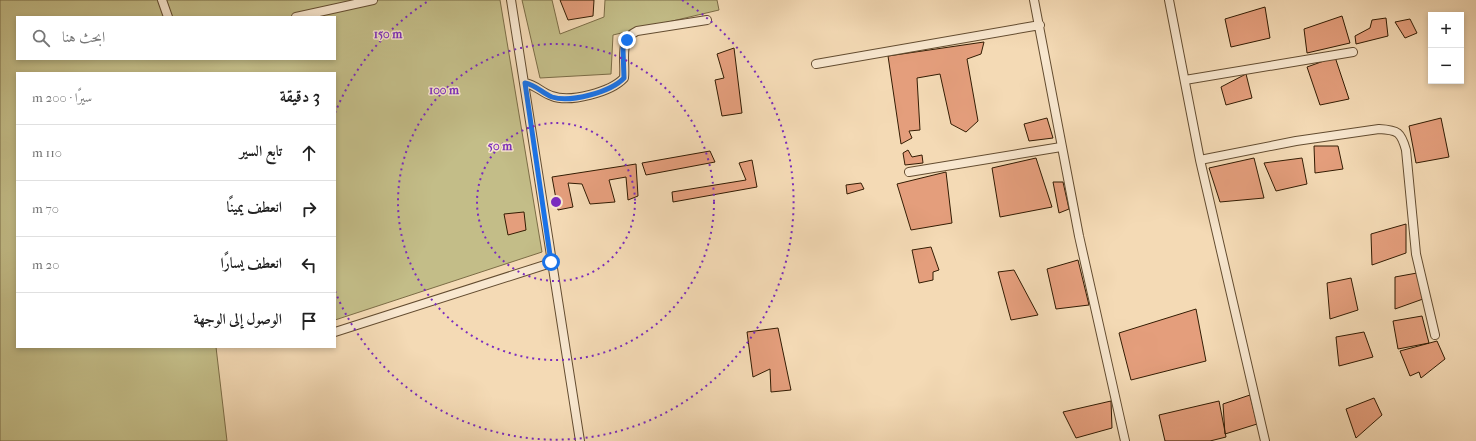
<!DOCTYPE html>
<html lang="ar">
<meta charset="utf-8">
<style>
:root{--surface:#fff;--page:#f2f2f2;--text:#222;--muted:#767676;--line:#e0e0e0}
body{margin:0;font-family:"IM FELL French Canon",Amiri,serif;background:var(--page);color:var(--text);direction:rtl}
.controls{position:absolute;right:12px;top:12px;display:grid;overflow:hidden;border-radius:0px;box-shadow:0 2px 6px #0003}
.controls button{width:36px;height:36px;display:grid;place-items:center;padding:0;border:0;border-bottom:1px solid var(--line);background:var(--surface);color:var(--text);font:20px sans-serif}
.stop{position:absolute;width:12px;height:12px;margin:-9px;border:3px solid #1a73e8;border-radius:50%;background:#fff}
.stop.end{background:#1a73e8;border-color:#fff;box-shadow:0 1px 4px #0008}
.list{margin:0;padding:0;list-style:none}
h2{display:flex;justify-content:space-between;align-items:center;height:52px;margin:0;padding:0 16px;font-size:17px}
h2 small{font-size:13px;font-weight:400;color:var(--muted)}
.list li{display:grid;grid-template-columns:26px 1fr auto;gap:12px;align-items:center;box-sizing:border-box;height:56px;padding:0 16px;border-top:1px solid var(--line)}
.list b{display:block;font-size:15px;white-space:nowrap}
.list em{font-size:13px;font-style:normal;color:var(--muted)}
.icon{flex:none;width:22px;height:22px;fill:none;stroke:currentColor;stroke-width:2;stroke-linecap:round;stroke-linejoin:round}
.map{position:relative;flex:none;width:1476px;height:441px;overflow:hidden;direction:ltr}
.search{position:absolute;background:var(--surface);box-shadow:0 2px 6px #0003;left:16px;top:16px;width:320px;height:44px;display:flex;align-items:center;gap:10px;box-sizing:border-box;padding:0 14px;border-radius:0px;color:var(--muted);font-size:15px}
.panel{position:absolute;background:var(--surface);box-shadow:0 2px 6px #0003;left:16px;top:72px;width:320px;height:276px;border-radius:0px;direction:rtl}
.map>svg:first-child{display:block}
.green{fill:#c3bd88;stroke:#7b6c46;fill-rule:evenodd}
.building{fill:#e49e7c;stroke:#331c03}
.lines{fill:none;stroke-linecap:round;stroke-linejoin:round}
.street-casing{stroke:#634c30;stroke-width:10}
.street{stroke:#f8e7cf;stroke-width:8}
.route{stroke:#1a73e8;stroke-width:5}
.ring{fill:none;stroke:#7b2cbf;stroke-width:2;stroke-dasharray:2 4}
.centre{fill:#7b2cbf;stroke:#f8e7cf;stroke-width:2}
.ring-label{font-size:12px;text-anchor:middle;font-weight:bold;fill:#7b2cbf;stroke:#f8e7cf;stroke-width:3;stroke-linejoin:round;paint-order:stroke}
</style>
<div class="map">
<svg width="1476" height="441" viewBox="0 0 1476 441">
<rect width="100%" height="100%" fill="#f4dab5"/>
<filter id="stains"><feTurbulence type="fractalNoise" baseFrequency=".005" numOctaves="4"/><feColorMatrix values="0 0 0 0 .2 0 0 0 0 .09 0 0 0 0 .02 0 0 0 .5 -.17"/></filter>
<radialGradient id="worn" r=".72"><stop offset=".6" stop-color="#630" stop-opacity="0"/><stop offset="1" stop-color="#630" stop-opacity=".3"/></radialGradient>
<!-- green -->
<path class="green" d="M0 0H500L542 252 335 320V73H17V347H216L227 441H0ZM17 17H335V59H17Z
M522 0H552L560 34 604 17 605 0H717L719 10 613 35 611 74 540 78Z"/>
<!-- building -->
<path class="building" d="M560 0H594L593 16 568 20Z
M1265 7 1270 38 1231 47 1225 19Z
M1342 16 1350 43 1307 53 1304 29Z
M1386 18 1388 36 1356 44 1355 36 1370 28 1372 20Z
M1410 19 1417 33 1405 38 1395 22Z
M984 42 981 54 967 59 978 121 966 132 951 124 940 74 917 78 920 130 909 131 912 138 901 144 888 56Z
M734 48 742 113 722 116 715 80 724 78 717 54Z
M1335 57 1349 99 1320 105 1307 67Z
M1246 74 1252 98 1226 105 1221 87Z
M1047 118 1053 138 1029 141 1024 124Z
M1441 118 1449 157 1416 163 1409 126Z
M1314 146H1338L1343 169 1315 173Z
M908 150 912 157 922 155 923 163 905 165 903 153Z
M710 151 715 162 646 175 642 163Z
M1036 158 1052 207 1000 217 992 168Z
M1254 158 1264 198 1220 202 1209 168Z
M1302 158 1307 184 1276 191 1264 163Z
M752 160 757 187 673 202 672 192 746 180 739 163Z
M636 164 638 196 628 200 626 177 609 180 615 202 590 204 582 184 568 183 573 207 558 210 552 177Z
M946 172 952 223 911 230 897 184Z
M1053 182H1063L1069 209 1059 213Z
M861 183 864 189 847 194 846 185Z
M524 212 526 230 508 235 504 214Z
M1406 224V253L1372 265 1371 234Z
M931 247 939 270 933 272V280L919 283 912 250Z
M1078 260 1089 305 1056 309 1047 269Z
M1014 270 1038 315 1011 320 998 272Z
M1417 273 1423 299 1395 309V277Z
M1351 278 1358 310 1330 319 1327 283Z
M1196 309 1206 361 1131 380 1119 333Z
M1422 316 1429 343 1398 349 1393 321Z
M778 328 791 390 771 392 770 369 753 377 747 332Z
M1364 332 1373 357 1339 366 1336 337Z
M1437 341 1445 359 1421 378 1419 372 1410 376 1400 351Z
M1250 395 1257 424 1225 434 1223 404Z
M1374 398 1382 415 1356 438 1346 409Z
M1111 401 1112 428 1076 438 1063 412Z
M1219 401 1226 437 1210 441H1165L1159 415Z"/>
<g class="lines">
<defs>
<path id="street" d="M162 0 168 17
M511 0 580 441
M1034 0 1079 236 1125 441
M1169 0 1200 160 1265 441
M296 17 373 0
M816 64 1040 25
M1185 80 1353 52
M525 83C536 85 542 93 552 96 570 103 611 92 624 78 626 61 618 40 637 31L707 20
M1200 160 1296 141 1379 129C1398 130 1401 132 1406 150L1416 254 1435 335
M909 172 1061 147
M335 332 551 263"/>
</defs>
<!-- street casing -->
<use href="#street" class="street-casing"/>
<!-- street -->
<use href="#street" class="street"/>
</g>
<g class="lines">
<!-- route -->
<path class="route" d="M551 262 525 83C536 85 542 93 552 97 570 103 611 92 624 78L623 49 627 40"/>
</g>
<!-- distance rings -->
<g class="ring">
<circle cx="556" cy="202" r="79"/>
<circle cx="556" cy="202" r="158"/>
<path d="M335 113A238 238 0 0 1 430 0M682 0A238 238 0 1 1 335 291"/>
</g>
<circle cx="556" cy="202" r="6" class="centre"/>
<g class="ring-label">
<text x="388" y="38">150 m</text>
<text x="444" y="94">100 m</text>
<text x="500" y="150">50 m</text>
</g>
<rect width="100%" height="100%" filter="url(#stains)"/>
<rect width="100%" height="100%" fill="url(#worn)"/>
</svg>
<div class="controls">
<button>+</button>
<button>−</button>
</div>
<div class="stop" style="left:551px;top:262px"></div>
<div class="stop end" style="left:627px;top:40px"></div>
<div class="search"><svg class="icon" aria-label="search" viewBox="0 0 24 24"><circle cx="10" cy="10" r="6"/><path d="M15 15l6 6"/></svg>ابحث هنا</div>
<section class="panel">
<h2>3 دقيقة<small>سيرًا · 200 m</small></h2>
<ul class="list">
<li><svg class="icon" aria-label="ahead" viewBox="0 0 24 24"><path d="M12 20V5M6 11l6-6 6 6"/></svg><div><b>تابع السير</b></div><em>110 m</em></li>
<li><svg class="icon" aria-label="right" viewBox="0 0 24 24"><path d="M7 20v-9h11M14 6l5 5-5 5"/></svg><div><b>انعطف يمينًا</b></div><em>70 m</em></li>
<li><svg class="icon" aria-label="left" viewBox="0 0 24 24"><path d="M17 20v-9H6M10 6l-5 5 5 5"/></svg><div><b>انعطف يسارًا</b></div><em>20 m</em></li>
<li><svg class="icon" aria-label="arrive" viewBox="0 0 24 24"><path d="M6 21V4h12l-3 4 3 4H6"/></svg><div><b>الوصول إلى الوجهة</b></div></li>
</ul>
</section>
</div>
